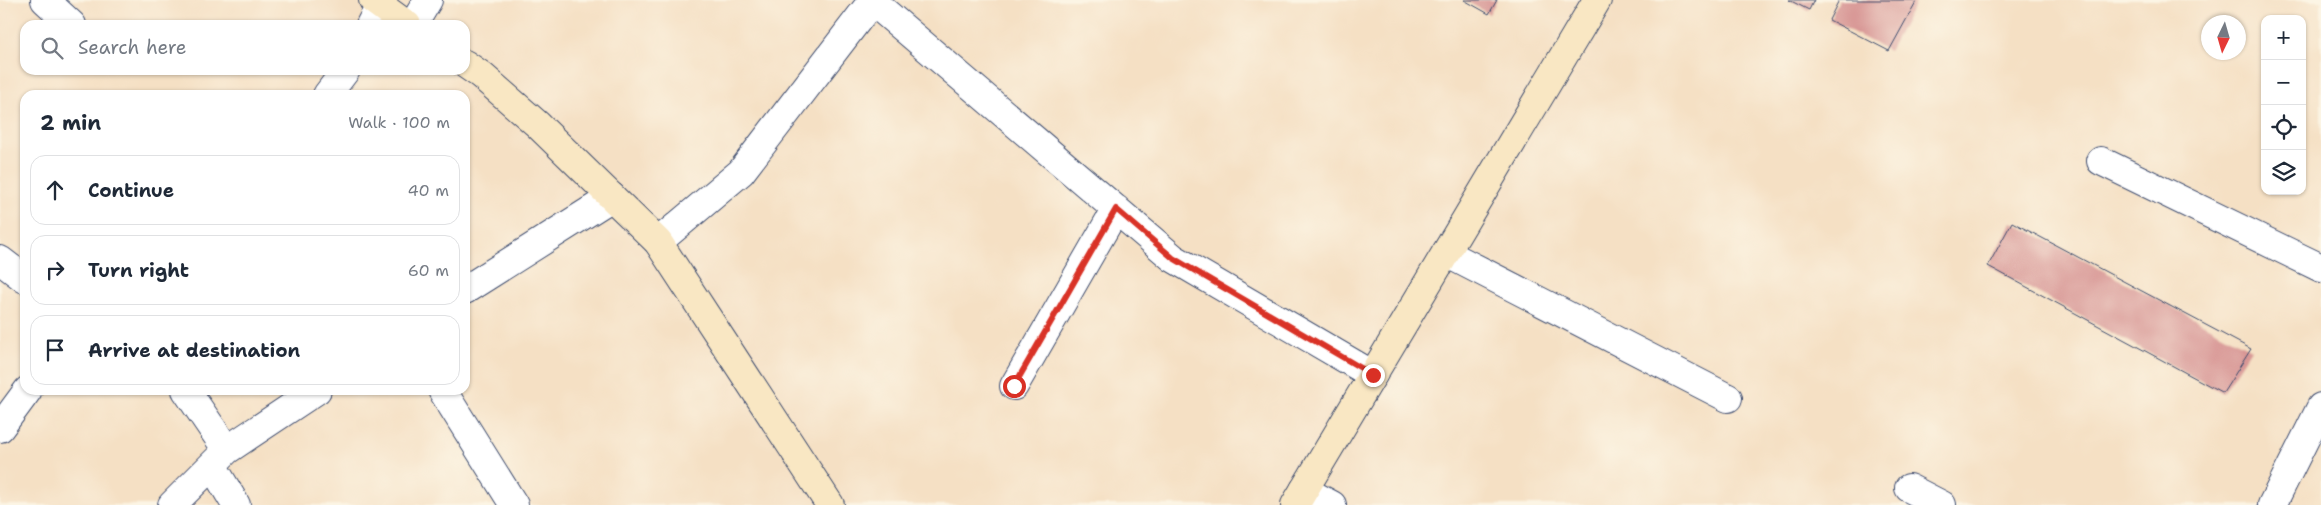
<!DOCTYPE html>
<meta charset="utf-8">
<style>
:root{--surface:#fff;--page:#f6f6f7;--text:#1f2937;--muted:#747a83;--line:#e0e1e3}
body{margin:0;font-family:"Shantell Sans",sans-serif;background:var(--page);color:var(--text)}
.controls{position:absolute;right:15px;top:15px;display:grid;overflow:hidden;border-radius:10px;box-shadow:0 1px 4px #0004}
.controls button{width:45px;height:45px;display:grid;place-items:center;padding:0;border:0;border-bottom:1px solid var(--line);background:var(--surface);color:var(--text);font:25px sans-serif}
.compass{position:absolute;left:2201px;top:15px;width:45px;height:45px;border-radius:50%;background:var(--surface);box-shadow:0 1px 4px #0004;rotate:185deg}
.stop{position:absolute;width:15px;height:15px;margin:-11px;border:4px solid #d93025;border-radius:50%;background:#fff}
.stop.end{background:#d93025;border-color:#fff;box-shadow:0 1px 5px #0008}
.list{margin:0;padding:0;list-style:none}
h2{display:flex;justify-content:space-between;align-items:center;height:65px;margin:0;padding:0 20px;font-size:21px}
h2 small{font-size:16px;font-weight:400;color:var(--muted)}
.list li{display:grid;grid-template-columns:32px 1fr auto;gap:15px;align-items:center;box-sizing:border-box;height:70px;margin:0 10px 10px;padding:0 10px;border:1px solid var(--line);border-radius:15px}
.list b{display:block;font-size:19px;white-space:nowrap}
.list em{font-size:16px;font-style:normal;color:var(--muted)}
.icon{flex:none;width:28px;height:28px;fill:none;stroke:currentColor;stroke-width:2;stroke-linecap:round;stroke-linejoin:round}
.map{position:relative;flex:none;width:2321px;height:505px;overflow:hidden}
.search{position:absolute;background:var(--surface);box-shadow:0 1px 4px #0004;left:20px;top:20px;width:450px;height:55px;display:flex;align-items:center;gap:12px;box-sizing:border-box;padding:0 18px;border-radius:15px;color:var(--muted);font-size:19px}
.panel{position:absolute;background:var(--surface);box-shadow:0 1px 4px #0004;left:20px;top:90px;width:450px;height:305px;border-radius:15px}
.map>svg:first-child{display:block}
.building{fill:#d89795}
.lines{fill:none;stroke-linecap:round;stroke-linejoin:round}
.street-casing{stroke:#3c4a6d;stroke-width:30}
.secondary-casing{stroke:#3c4a6d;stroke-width:30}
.street{stroke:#fff;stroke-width:28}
.secondary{stroke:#f9e7c3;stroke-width:28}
.route{stroke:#d93025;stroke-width:6}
</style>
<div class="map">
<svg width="2321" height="505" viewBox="0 0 2321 505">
<rect width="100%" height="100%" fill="#fcf5e5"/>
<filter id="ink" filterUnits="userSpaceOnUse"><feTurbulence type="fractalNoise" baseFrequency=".02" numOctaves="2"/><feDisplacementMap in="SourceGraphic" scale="10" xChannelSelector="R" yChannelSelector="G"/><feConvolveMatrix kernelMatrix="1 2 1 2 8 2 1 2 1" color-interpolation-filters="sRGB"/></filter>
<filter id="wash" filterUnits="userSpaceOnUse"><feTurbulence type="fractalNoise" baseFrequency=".0096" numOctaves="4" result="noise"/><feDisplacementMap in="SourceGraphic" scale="20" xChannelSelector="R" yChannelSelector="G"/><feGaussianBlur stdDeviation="1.12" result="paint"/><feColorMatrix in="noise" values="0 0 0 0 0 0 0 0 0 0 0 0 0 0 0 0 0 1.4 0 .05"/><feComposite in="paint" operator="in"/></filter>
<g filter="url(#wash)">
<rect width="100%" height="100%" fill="#f5e0c4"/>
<g id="blocks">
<!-- building -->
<path class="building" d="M1464 0H1497L1489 14Z
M1789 0H1814L1809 10Z
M1839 0H1917L1889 51 1829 20Z
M2012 222 2251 349 2223 393 1988 266Z"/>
</g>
</g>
<g filter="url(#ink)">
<use href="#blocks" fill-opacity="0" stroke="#3c4a6d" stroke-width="1"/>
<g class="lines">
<defs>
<path id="street" d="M45 0 72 25
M872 1 1173 258 1373 375
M370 25 380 6
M413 25 428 0
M327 95 346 70
M2101 161 2321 268
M658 242 741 172 873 0
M1446 253 1728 398
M0 260 25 279
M465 290 612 197
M1014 386 1116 209
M186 390 227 450
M442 390 514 505
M0 428 28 390
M212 465 236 505
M1909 488 1942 505
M1304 490 1332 505
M172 505 227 450 317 390
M2272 505 2321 407"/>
<path id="secondary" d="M373 0 407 25
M465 64 481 75 537 124 658 242 830 505
M1295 505 1597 0"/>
</defs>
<!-- street casing -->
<use href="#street" class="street-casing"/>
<!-- secondary casing -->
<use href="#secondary" class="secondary-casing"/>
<!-- street -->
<use href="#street" class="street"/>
<!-- secondary -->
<use href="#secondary" class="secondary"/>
</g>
</g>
<g class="lines" filter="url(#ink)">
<!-- route -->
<path class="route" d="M1014 386 1116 209 1173 258 1373 375"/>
</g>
</svg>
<div class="controls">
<button>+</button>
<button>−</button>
<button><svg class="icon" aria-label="locate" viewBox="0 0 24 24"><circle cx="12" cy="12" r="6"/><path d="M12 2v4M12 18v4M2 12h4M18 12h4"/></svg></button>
<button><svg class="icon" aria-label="layers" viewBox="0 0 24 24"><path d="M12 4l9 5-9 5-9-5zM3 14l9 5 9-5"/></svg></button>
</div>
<svg class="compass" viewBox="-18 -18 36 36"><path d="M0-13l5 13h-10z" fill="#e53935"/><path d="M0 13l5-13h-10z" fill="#747a83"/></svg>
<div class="stop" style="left:1014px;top:386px"></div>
<div class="stop end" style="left:1373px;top:375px"></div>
<div class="search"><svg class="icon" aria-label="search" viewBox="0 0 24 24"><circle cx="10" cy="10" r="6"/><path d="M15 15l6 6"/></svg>Search here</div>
<section class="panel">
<h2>2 min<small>Walk · 100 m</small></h2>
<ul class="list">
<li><svg class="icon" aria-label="ahead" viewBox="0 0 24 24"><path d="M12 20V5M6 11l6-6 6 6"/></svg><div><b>Continue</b></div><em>40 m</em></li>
<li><svg class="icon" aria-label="right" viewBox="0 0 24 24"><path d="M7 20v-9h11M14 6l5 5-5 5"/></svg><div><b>Turn right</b></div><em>60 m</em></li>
<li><svg class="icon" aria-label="arrive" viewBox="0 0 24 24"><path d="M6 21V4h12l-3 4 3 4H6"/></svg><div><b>Arrive at destination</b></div></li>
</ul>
</section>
</div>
